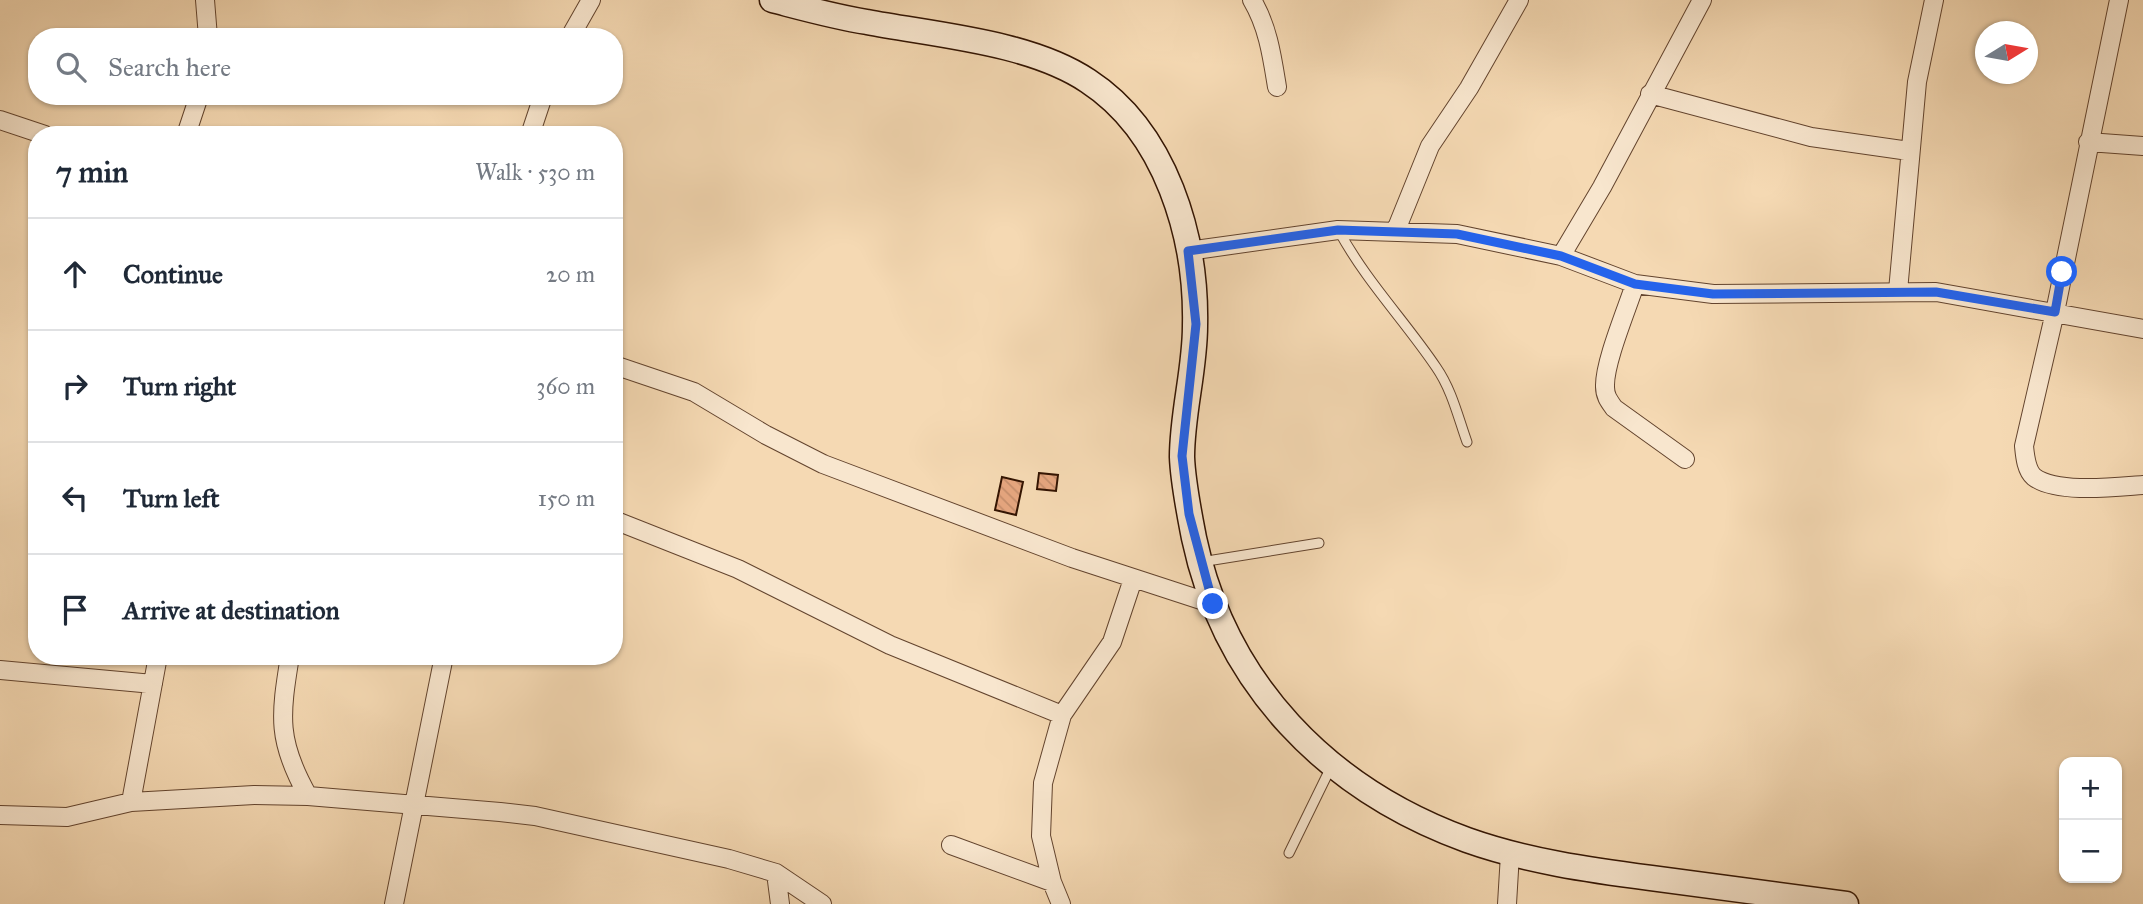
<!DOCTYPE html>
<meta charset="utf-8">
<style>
:root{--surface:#fff;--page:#f6f6f7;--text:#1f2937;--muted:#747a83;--line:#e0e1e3}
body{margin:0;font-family:"IM FELL Great Primer",serif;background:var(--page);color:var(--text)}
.controls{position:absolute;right:21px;bottom:21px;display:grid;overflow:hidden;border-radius:14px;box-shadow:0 2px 5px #0004}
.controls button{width:63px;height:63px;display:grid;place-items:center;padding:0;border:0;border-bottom:2px solid var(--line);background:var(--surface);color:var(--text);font:35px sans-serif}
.compass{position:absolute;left:1975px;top:21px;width:63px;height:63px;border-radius:50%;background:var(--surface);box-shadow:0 2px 5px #0004;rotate:79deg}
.stop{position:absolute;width:21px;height:21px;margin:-16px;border:5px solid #2563eb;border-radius:50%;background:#fff}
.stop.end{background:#2563eb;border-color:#fff;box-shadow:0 2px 7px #0008}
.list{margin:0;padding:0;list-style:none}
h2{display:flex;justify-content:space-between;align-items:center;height:91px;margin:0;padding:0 28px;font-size:30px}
h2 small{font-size:23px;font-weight:400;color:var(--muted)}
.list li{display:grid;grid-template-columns:46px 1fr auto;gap:21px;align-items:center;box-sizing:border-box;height:112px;padding:0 28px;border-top:2px solid var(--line)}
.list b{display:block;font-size:26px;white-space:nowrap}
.list em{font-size:23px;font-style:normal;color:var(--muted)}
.icon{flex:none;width:38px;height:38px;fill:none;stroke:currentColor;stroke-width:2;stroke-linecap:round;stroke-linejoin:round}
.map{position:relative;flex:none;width:2143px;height:904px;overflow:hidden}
.search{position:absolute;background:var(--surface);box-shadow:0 2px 5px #0004;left:28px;top:28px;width:595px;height:77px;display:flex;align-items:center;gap:18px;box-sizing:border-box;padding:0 24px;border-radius:28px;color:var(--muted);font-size:26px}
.panel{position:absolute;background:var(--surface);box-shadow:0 2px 5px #0004;left:28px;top:126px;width:595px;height:539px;border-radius:28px}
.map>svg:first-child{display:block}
.building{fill:url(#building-back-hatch);stroke:#321301;stroke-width:2}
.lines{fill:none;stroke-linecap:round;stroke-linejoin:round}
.lane-casing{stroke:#63442e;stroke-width:11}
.street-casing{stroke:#63442e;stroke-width:20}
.secondary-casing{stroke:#321301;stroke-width:27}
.lane{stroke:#f8e6ce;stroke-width:9}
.street{stroke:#f8e6ce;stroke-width:18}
.secondary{stroke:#f8e6ce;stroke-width:24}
.route{stroke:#2563eb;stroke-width:9}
</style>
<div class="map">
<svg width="2143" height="904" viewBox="0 0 2143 904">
<defs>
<pattern id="building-back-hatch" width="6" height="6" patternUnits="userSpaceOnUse" patternTransform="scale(1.75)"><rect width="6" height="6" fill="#e7a780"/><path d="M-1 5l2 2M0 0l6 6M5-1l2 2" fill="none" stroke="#c78f6d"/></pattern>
</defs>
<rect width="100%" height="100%" fill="#f5d9b3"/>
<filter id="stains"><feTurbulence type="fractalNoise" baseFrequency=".00286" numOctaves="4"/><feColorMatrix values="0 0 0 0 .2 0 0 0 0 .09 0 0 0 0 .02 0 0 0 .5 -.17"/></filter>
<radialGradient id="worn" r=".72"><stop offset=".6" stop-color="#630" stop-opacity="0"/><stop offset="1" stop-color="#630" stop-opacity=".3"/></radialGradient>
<!-- building -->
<path class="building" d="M1039 473 1058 475 1056 491 1037 489Z
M1002 477 1023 482 1016 515 995 510Z"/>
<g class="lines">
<defs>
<path id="lane" d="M1339 231C1366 281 1405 321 1436 367 1452 390 1458 417 1467 442
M1201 562 1319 543
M1289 853 1331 767"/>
<path id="street" d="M205 0 208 37
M1252 0C1268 27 1272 56 1277 87
M2119 0 2055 312 2024 446C2025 456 2026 470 2034 477 2057 494 2115 487 2143 485
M570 37 591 0
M1650 94 1811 137 1909 151
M0 120 45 135
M186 135 199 96
M530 135 543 96
M2088 142 2143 146
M1396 230 1430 146 1469 88 1519 0
M1188 251 1338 230 1457 234 1561 256 1635 284 1713 294 1936 292 2143 329
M1561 256 1602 187 1702 0
M1635 284C1627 309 1604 363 1605 387 1605 396 1609 401 1614 408L1685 459
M1898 291 1917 82 1934 0
M614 365 694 392 766 435 823 464 1072 558 1213 604
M614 520 738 569 890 645 1062 715
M290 656C280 717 277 741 308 796
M0 670 153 684
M131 802 158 656
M0 815 67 817 131 802 254 795 308 796 500 812 535 816 729 859 776 873 822 904
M951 845 1052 882
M776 873 780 904
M394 904 444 656
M1061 904 1052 882 1041 836 1043 783 1062 715 1112 642 1133 579
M1507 904 1510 854"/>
<path id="secondary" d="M772 0C803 8 835 17 867 22 935 35 1030 42 1088 81 1166 132 1197 237 1195 326 1195 370 1182 413 1182 457 1183 483 1189 512 1194 538 1225 684 1327 789 1467 840 1526 861 1589 870 1651 878 1716 887 1781 895 1846 904"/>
</defs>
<!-- lane casing -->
<use href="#lane" class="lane-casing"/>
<!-- street casing -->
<use href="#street" class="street-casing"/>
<!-- secondary casing -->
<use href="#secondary" class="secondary-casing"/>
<!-- lane -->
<use href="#lane" class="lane"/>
<!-- street -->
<use href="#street" class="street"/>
<!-- secondary -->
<use href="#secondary" class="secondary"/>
</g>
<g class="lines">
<!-- route -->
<path class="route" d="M1213 604 1189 514 1182 456 1196 324 1188 251 1338 230 1457 234 1561 256 1635 284 1713 294 1936 292 2055 312 2062 272"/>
</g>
<rect width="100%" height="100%" filter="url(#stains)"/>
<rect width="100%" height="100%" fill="url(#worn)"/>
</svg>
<div class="controls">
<button>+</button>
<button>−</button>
</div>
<svg class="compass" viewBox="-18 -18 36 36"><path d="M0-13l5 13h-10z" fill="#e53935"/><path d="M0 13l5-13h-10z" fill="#747a83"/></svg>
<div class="stop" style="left:2062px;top:272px"></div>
<div class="stop end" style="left:1213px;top:604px"></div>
<div class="search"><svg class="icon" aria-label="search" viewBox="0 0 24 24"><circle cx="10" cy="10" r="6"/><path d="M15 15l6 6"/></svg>Search here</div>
<section class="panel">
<h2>7 min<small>Walk · 530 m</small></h2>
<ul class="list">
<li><svg class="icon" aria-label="ahead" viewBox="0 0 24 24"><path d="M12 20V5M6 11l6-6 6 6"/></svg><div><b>Continue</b></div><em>20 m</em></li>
<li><svg class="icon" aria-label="right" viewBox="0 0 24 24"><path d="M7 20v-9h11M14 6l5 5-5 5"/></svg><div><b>Turn right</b></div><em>360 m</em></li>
<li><svg class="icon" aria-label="left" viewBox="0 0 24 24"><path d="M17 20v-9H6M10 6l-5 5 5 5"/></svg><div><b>Turn left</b></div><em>150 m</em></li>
<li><svg class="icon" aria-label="arrive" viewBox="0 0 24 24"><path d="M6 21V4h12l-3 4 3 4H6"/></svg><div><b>Arrive at destination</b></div></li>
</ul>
</section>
</div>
